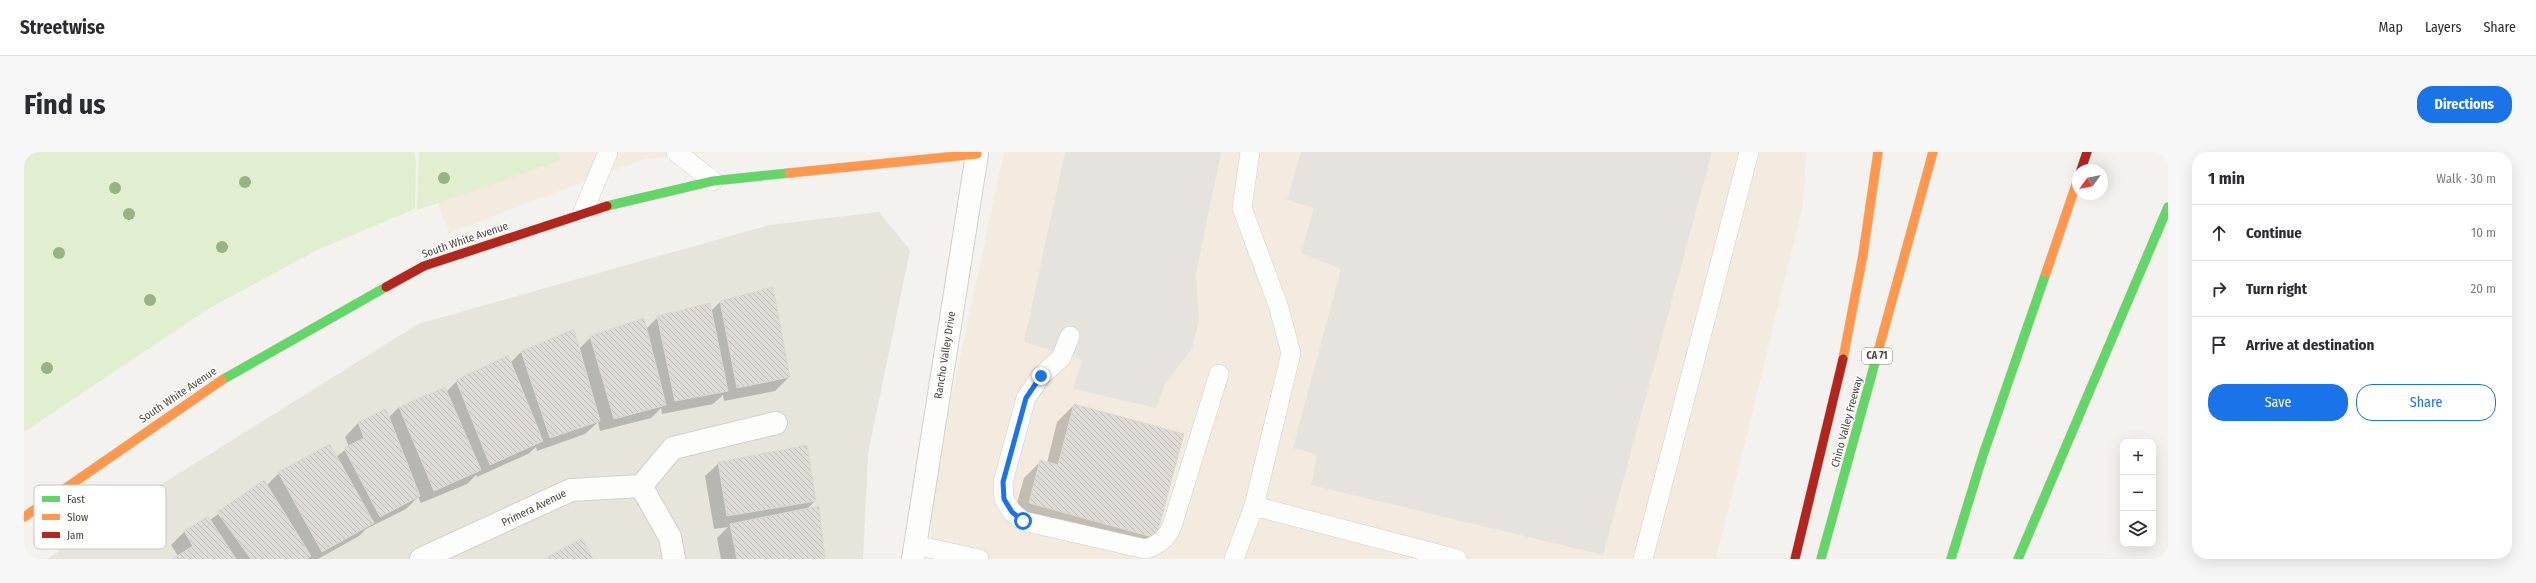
<!DOCTYPE html>
<meta charset="utf-8">
<style>
:root{--surface:#fff;--page:#f7f7f7;--text:#2b2b33;--muted:#7c7c81;--line:#e1e1e2;--accent:#1a73e8}
body{margin:0;font-family:"Fira Sans Condensed",sans-serif;background:var(--page);color:var(--text)}
.controls{position:absolute;right:12px;bottom:12px;display:grid;overflow:hidden;border-radius:8px;box-shadow:0 4px 16px #0002}
.controls button{width:36px;height:36px;display:grid;place-items:center;padding:0;border:0;border-bottom:1px solid var(--line);background:var(--surface);color:var(--text);font:20px sans-serif}
.compass{position:absolute;left:2048px;top:12px;width:36px;height:36px;border-radius:50%;background:var(--surface);box-shadow:0 4px 16px #0002;rotate:237deg}
.stop{position:absolute;width:12px;height:12px;margin:-9px;border:3px solid #1a73e8;border-radius:50%;background:#fff}
.stop.end{background:#1a73e8;border-color:#fff;box-shadow:0 1px 4px #0008}
.list{margin:0;padding:0;list-style:none}
h2{display:flex;justify-content:space-between;align-items:center;height:52px;margin:0;padding:0 16px;font-size:17px}
h2 small{font-size:13px;font-weight:400;color:var(--muted)}
.list li{display:grid;grid-template-columns:26px 1fr auto;gap:12px;align-items:center;box-sizing:border-box;height:56px;padding:0 16px;border-top:1px solid var(--line)}
.list b{display:block;font-size:15px;white-space:nowrap}
.list em{font-size:13px;font-style:normal;color:var(--muted)}
.actions{display:flex;gap:8px;padding:12px 16px}
.actions a{flex:1;padding:9px 0;border:1px solid var(--accent);border-radius:16px;text-align:center;font-size:14px;color:var(--accent)}
.actions .main{background:var(--accent);color:#fff}
.icon{flex:none;width:22px;height:22px;fill:none;stroke:currentColor;stroke-width:2;stroke-linecap:round;stroke-linejoin:round}
.map{position:relative;flex:none;width:2144px;height:407px;overflow:hidden;border-radius:16px}
header{display:flex;align-items:center;gap:24px;box-sizing:border-box;height:56px;padding:0 20px;background:var(--surface);border-bottom:1px solid var(--line)}
header strong{font-size:19px}
nav{display:flex;gap:22px;margin-inline-start:auto;font-size:14px}
.intro{display:flex;align-items:center;justify-content:space-between;box-sizing:border-box;height:96px;padding:0 24px}
h1{margin:0;font-size:28px}
.button{padding:10px 18px;border-radius:16px;background:var(--accent);color:#fff;font-size:14px;font-weight:700}
main{display:flex;gap:24px;padding:0 24px}
aside{flex:1;background:var(--surface);border-radius:16px;box-shadow:0 4px 16px #0002}
.map>svg:first-child{display:block}
.residential{fill:#e7e4dc}
.commercial{fill:#f3ebdf}
.green{fill:#e1eecf}
.parking{fill:#e6e3df}
.shadow{fill:#0003}
.building{fill:url(#building-back-hatch);stroke:#dcd9d4}
.lines{fill:none;stroke-linecap:round;stroke-linejoin:round}
.lane-casing{stroke:#d2d0cb;stroke-width:20}
.street-casing{stroke:#d2d0cb;stroke-width:24}
.fast-casing{stroke:#d3cfc5;stroke-width:10}
.slow-casing{stroke:#d3cfc5;stroke-width:10}
.jam-casing{stroke:#d3cfc5;stroke-width:10}
.lane{stroke:#fdfdfc;stroke-width:19}
.street{stroke:#fdfdfc;stroke-width:22}
.fast{stroke:#63d668;stroke-width:9}
.slow{stroke:#ff974d;stroke-width:9}
.jam{stroke:#b3261e;stroke-width:9}
.tree{fill:#96b382}
.route{stroke:#1a73e8;stroke-width:5}
.labels{text-anchor:middle;dominant-baseline:central;stroke-width:3;stroke-linejoin:round;paint-order:stroke}
.shield{fill:#fff;stroke:#817c74;stroke-width:1}
.shield-label{font-size:10px;font-weight:bold;fill:#4b4439}
.street-label{font-size:11px;fill:#4b4439;stroke:#fff}
.key{fill:#fff;stroke:#c9c7c4;stroke-width:1}
.key-label{font-size:11px;fill:#4b4439}
</style>
<header>
<strong>Streetwise</strong>
<nav><a>Map</a><a>Layers</a><a>Share</a></nav>
</header>
<div class="intro"><h1>Find us</h1><a class="button">Directions</a></div>
<main>
<div class="map">
<svg width="2144" height="407" viewBox="0 0 2144 407">
<defs>
<pattern id="building-back-hatch" width="6" height="6" patternUnits="userSpaceOnUse"><rect width="6" height="6" fill="#dedbd6"/><path d="M-1 5l2 2M0 0l6 6M5-1l2 2" fill="none" stroke="#c0bdb8"/></pattern>
</defs>
<rect width="100%" height="100%" fill="#f4f2ee"/>
<!-- residential -->
<path class="residential" d="M855 60 886 98 844 302 839 407H23L125 340 394 172 745 73Z"/>
<!-- commercial -->
<path class="commercial" d="M395 0H683L620 7 425 81Z
M980 0H1782L1779 54 1692 407H907V340Z"/>
<!-- green -->
<path class="green" d="M0 0H390L392 8 391 57 295 97 184 157 0 280Z
M395 0H534L536 9 393 58Z"/>
<!-- parking -->
<path class="parking" d="M1041 0H1197L1172 123 1175 169 1168 197 1142 230 1132 256 1049 237 1058 208 1000 190Z
M1277 0H1688L1579 403 1287 333 1293 303 1269 296 1317 117 1277 101 1290 56 1263 48Z"/>
<!-- shadow -->
<path class="shadow" d="M696 150 765 225 751 239 700 249 699 243 689 252 638 262 637 256 627 266 576 279 574 270 561 282 513 299 512 295 504 302 453 325 452 323 443 332 397 351 394 345 382 357 342 377 335 384 294 407H149L154 404 147 393 161 379 186 368 240 329 243 333 255 321 305 293 312 305 325 295 321 285 334 271 361 259 364 266 375 255 422 240 433 229 486 211 497 200 550 178 555 197 567 185 622 177 634 165 686 160Z
M1050 253 1131 385 1114 402 988 368 1000 326 1017 309 1023 311 1033 270Z
M695 311 791 349 782 358 800 407H697L693 386 704 375 690 377 681 324Z"/>
<!-- building -->
<path class="building" d="M749 135 766 225 713 236 696 149Z
M686 151 704 239 651 249 633 164Z
M620 166 642 253 590 267 566 184Z
M550 177 576 269 526 286 497 199Z
M484 203 519 289 466 313 432 228Z
M421 235 457 318 410 339 375 255Z
M1050 252 1160 282 1132 386 1005 351 1016 308 1034 313Z
M362 257 396 344 356 365 320 296 340 286 334 270Z
M306 292 350 371 298 400 254 320Z
M783 293 792 349 703 364 694 310Z
M240 328 287 404 282 407H227L193 360Z
M795 354 801 407H713L706 372Z
M184 364 212 407H148L169 394 160 379Z
M558 386 569 407H520Z"/>
<g class="lines">
<defs>
<path id="lane" d="M652 0 689 29
M559 60 584 0
M1046 184 1037 206 1017 224 1002 246 979 330 980 347 988 360 999 369 1121 397C1135 393 1142 387 1148 374L1195 222
M1230 354 1433 407
M891 393 955 407
M1210 407 1230 354 1267 201 1254 153 1218 56 1226 0
M1619 407 1725 0"/>
<path id="street" d="M617 334 646 385 650 407
M397 407 547 338 617 334 649 296 752 271
M889 407 953 2"/>
<path id="fast" d="M583 54 689 29 765 21
M198 228 362 135
M1797 407 1852 207
M1927 407 1959 303 2022 121
M1994 407 2144 55"/>
<path id="slow" d="M765 21 953 2V0
M2022 121 2054 27
M1819 207 1839 103 1854 0
M1852 207 1909 0
M0 365 198 228"/>
<path id="jam" d="M2057 18 2063 0
M362 135 400 114 583 54
M1771 407 1819 207"/>
</defs>
<!-- lane casing -->
<use href="#lane" class="lane-casing"/>
<!-- street casing -->
<use href="#street" class="street-casing"/>
<!-- fast casing -->
<use href="#fast" class="fast-casing"/>
<!-- slow casing -->
<use href="#slow" class="slow-casing"/>
<!-- jam casing -->
<use href="#jam" class="jam-casing"/>
<!-- lane -->
<use href="#lane" class="lane"/>
<!-- street -->
<use href="#street" class="street"/>
<!-- fast -->
<use href="#fast" class="fast"/>
<!-- slow -->
<use href="#slow" class="slow"/>
<!-- jam -->
<use href="#jam" class="jam"/>
</g>
<!-- trees -->
<g class="tree">
<circle cx="420" cy="26" r="6"/>
<circle cx="221" cy="30" r="6"/>
<circle cx="91" cy="36" r="6"/>
<circle cx="105" cy="62" r="6"/>
<circle cx="198" cy="95" r="6"/>
<circle cx="35" cy="101" r="6"/>
<circle cx="126" cy="148" r="6"/>
<circle cx="23" cy="216" r="6"/>
</g>
<g class="lines">
<!-- route -->
<path class="route" d="M999 369 988 360 980 347 979 330 1002 246 1017 224"/>
</g>
<g class="labels">
<!-- shield labels -->
<rect class="shield" x="1838" y="196" width="30" height="16" rx="3"/>
<g class="shield-label">
<text x="1853" y="204">CA 71</text>
</g>
<!-- street labels -->
<g class="street-label">
<text transform="translate(441 88) rotate(-19)">South White Avenue</text>
<text transform="translate(921 203) rotate(-81)">Rancho Valley Drive</text>
<text transform="translate(154 243) rotate(-34)">South White Avenue</text>
<text transform="translate(1823 270) rotate(-75)">Chino Valley Freeway</text>
<text transform="translate(510 356) rotate(-26)">Primera Avenue</text>
</g>
</g>
<!-- legend -->
<rect x="10" y="333" width="132" height="64" rx="6" class="key"/>
<rect x="18" y="344" width="18" height="6" fill="#63d668"/>
<rect x="18" y="362" width="18" height="6" fill="#ff974d"/>
<rect x="18" y="380" width="18" height="6" fill="#b3261e"/>
<g class="key-label">
<text x="43" y="351">Fast</text>
<text x="43" y="369">Slow</text>
<text x="43" y="387">Jam</text>
</g>
</svg>
<div class="controls">
<button>+</button>
<button>−</button>
<button><svg class="icon" aria-label="layers" viewBox="0 0 24 24"><path d="M12 4l9 5-9 5-9-5zM3 14l9 5 9-5"/></svg></button>
</div>
<svg class="compass" viewBox="-18 -18 36 36"><path d="M0-13l5 13h-10z" fill="#e53935"/><path d="M0 13l5-13h-10z" fill="#7c7c81"/></svg>
<div class="stop" style="left:999px;top:369px"></div>
<div class="stop end" style="left:1017px;top:224px"></div>
</div>
<aside>
<h2>1 min<small>Walk · 30 m</small></h2>
<ul class="list">
<li><svg class="icon" aria-label="ahead" viewBox="0 0 24 24"><path d="M12 20V5M6 11l6-6 6 6"/></svg><div><b>Continue</b></div><em>10 m</em></li>
<li><svg class="icon" aria-label="right" viewBox="0 0 24 24"><path d="M7 20v-9h11M14 6l5 5-5 5"/></svg><div><b>Turn right</b></div><em>20 m</em></li>
<li><svg class="icon" aria-label="arrive" viewBox="0 0 24 24"><path d="M6 21V4h12l-3 4 3 4H6"/></svg><div><b>Arrive at destination</b></div></li>
</ul>
<div class="actions"><a class="main">Save</a><a>Share</a></div>
</aside>
</main>
